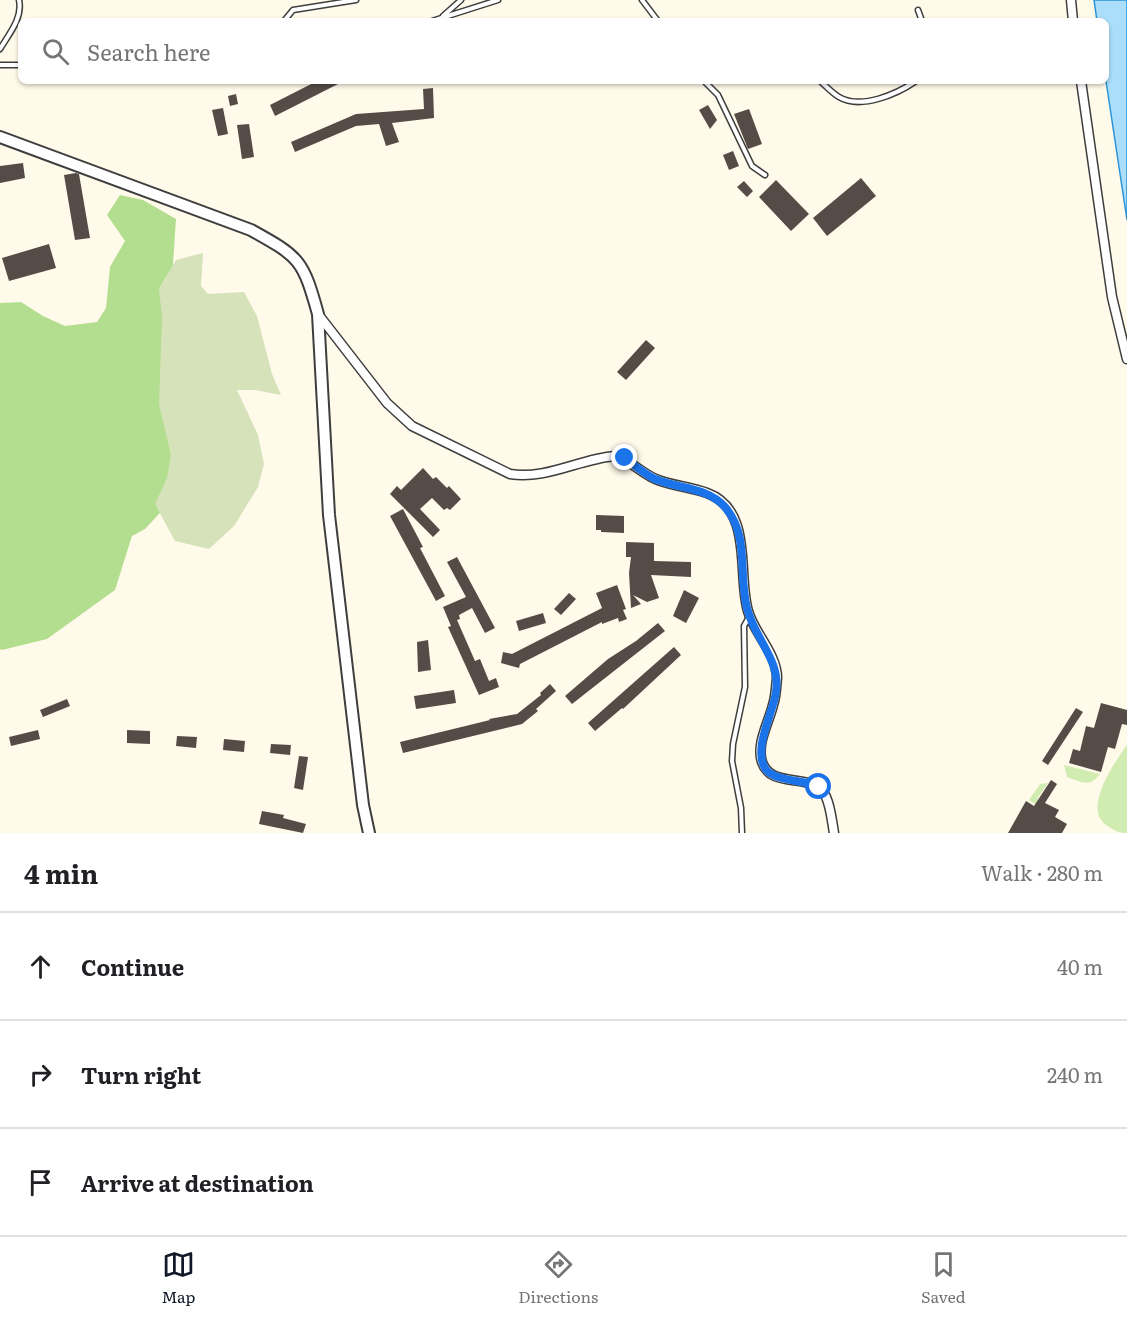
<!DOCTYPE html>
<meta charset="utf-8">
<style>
:root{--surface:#fff;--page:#f2f2f2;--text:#202124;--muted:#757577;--line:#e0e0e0;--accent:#111827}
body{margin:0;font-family:Literata,serif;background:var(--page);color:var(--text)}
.stop{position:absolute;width:18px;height:18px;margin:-14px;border:4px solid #1a73e8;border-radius:50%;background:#fff}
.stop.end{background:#1a73e8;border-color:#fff;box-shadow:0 2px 6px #0008}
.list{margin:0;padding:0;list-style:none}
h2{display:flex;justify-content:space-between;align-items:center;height:78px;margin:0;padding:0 24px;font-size:26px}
h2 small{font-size:20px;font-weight:400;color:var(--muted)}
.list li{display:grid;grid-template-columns:39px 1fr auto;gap:18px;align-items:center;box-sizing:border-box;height:108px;padding:0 24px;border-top:2px solid var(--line)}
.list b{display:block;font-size:22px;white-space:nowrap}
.list em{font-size:20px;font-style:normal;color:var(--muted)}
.icon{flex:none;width:33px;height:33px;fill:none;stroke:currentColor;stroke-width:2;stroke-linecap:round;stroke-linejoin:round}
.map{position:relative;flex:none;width:1127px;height:833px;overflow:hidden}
.search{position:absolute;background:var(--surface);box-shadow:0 2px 4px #0004;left:18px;right:18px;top:18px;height:66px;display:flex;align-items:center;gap:15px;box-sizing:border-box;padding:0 21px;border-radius:9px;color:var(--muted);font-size:22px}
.sheet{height:402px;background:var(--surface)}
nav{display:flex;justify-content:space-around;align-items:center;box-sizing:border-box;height:84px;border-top:2px solid var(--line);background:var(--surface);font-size:16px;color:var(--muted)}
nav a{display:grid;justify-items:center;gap:3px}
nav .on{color:var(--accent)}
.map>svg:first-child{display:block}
.green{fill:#d0ecb1}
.forest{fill:#b4de8f}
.cemetery{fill:#d5e2ba}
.water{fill:#aadefb;stroke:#2c95d7;stroke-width:1.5}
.building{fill:#554c47}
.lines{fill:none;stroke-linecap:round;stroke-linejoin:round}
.service-casing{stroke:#3e3e3e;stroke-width:7}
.minor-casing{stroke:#3e3e3e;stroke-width:11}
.tertiary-casing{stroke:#3e3e3e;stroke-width:14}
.service{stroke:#fff;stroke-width:4}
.minor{stroke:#fff;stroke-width:8}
.tertiary{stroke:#fff;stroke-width:10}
.route{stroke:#1a73e8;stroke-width:8}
</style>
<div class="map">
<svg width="1127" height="833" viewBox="0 0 1127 833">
<rect width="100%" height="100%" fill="#fffae9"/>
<!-- green -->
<path class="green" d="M1127 745V833C1117 833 1114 830 1106 825 1082 808 1115 762 1127 745Z
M1064 765 1100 774C1090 788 1081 782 1067 777Z
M1048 783 1037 799 1047 805 1044 810 1029 800 1040 784Z"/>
<!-- forest -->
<path class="forest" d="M120 195 143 200 176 219 172 279 184 419 173 499 145 529 132 536 115 590 47 639 2 650 0 649V303L21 302 43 316 65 326 97 322 106 308 110 267 125 241 107 215Z"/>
<!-- cemetery -->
<path class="cemetery" d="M203 253 201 286 208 294 244 292 257 316 272 374 281 395 255 390H237L258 435 264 464 258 487 234 526 209 549 175 541 155 504 167 478 171 455 159 404 162 318 159 288 176 260Z"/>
<!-- water -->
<path class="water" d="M1094 0H1127V220L1106 81V21H1097Z"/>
<!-- building -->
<path class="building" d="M317 81H344L275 116 270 105Z
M433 88 434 118 392 123 399 142 386 146 379 124 356 126 295 152 291 142 356 114 424 109 423 89Z
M236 94 238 104 230 106 228 96Z
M708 105 717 120 710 129 699 110Z
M223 108 228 134 218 136 212 110Z
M749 109 762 144 748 149 734 114Z
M249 124 254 157 242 159 237 125Z
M733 151 739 166 729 170 723 155Z
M23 163 25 178 0 183V166Z
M76 173 79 174 90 238 75 240 64 175Z
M861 178 876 196 827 236 813 218Z
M776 180 809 214 791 231 759 197Z
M744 181 753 191 747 197 737 187Z
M49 244 56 268 9 281 2 258Z
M646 340 655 348 626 380 617 372Z
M423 468 433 479 436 477 447 488 449 486 461 499 450 510 447 508 444 510 432 498 420 509 440 530 433 537 390 494 397 486 401 490Z
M403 509 423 547 420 548 445 596 436 601 390 516Z
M596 515 624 516V533L601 532V530H596Z
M626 542 654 543V561L691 562V577L651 575 659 598 647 602 633 595 641 604 631 608 629 573 631 557H626Z
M457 557 495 628 485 633 472 608 459 615 460 619 457 620 475 661 480 659 489 681 496 678 499 687 479 695 448 627 451 626 443 607 466 597 447 562Z
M617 585 626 609 623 610 627 619 619 622 618 618 602 624V622L520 664 519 668 501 663 503 652 512 654 602 608 596 593Z
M684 590 699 598 686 623 673 616Z
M569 593 576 599 561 615 554 609Z
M543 613 546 623 519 631 516 621Z
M658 623 665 631 572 704 565 696 608 659 636 641Z
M428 640 431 670 418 672 417 642Z
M674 647 681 655 623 709 622 708 595 731 588 723Z
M550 684 556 691 536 709 538 711 522 724 403 753 400 742 490 720 489 719 517 714 541 695 540 693Z
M454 690 456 703 416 709 414 696Z
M67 699 70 706 43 717 40 710Z
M1101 703 1127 710V725L1122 724 1115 749 1108 747 1101 772 1069 763 1073 749 1080 751 1086 726 1094 728Z
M1076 708 1083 712 1048 765 1042 761Z
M38 730 40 739 11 746 9 737Z
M127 730 150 731V744L127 743Z
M177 736 197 737 196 748 176 746Z
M224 739 245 741 244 752 223 750Z
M271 744 291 745 290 755 270 753Z
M299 756 308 757 303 790 294 788Z
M1051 780 1057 784 1045 803 1059 810 1055 817 1067 824 1062 833H1008L1026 801 1034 806Z
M262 811 284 815 283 818 306 824 303 833 259 824Z"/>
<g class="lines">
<defs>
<path id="service" d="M642 0 658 21
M918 10 922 21
M443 16 461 0
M284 21 293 10 356 0
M432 21 498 0
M0 49C9 34 23 18 19 0
M0 65H21
M704 81 718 95 752 166 765 175
M820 81C826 86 832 93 839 97 861 110 897 94 916 81
M742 833 741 808 732 761 733 744 745 687 744 626 749 617"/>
<path id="minor" d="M1071 0 1073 21
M1081 81 1112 297 1127 359
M318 314 387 403 412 426 510 474C546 480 579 459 615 456 631 460 642 474 658 480 674 486 691 487 707 493 754 510 737 575 748 611 754 633 777 654 777 678 776 687 776 696 773 705 769 722 756 744 762 762 772 791 814 770 826 797 831 808 832 822 834 833"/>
<path id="tertiary" d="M0 137 251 230C300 257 303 260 318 314L329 515 363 805 369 833"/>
</defs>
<!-- service casing -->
<use href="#service" class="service-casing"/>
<!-- minor casing -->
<use href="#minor" class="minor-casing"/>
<!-- tertiary casing -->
<use href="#tertiary" class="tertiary-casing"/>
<!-- service -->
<use href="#service" class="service"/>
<!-- minor -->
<use href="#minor" class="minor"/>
<!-- tertiary -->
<use href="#tertiary" class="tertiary"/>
</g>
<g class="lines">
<!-- route -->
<path class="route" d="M625 458C634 465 644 474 655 479 679 489 707 487 725 507 750 536 738 574 747 608 754 638 781 660 776 692 773 713 753 749 765 768 773 782 803 779 819 787"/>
</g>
</svg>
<div class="stop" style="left:819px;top:787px"></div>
<div class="stop end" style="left:625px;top:458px"></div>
<div class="search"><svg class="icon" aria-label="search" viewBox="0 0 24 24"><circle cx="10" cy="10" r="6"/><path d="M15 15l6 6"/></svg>Search here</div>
</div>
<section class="sheet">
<h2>4 min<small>Walk · 280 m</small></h2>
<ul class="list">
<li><svg class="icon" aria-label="ahead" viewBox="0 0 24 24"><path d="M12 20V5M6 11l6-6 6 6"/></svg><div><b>Continue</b></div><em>40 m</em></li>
<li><svg class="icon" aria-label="right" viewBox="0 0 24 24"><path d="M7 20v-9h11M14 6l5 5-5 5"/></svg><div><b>Turn right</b></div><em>240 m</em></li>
<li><svg class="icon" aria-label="arrive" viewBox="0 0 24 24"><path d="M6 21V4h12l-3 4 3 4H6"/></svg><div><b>Arrive at destination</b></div></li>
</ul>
</section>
<nav>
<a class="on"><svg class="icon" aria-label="map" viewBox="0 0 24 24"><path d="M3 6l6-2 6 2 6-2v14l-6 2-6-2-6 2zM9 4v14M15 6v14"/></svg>Map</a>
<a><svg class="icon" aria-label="directions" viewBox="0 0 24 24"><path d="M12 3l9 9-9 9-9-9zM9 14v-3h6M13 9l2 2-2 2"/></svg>Directions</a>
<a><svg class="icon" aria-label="saved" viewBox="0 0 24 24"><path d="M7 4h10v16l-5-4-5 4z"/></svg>Saved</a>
</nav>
